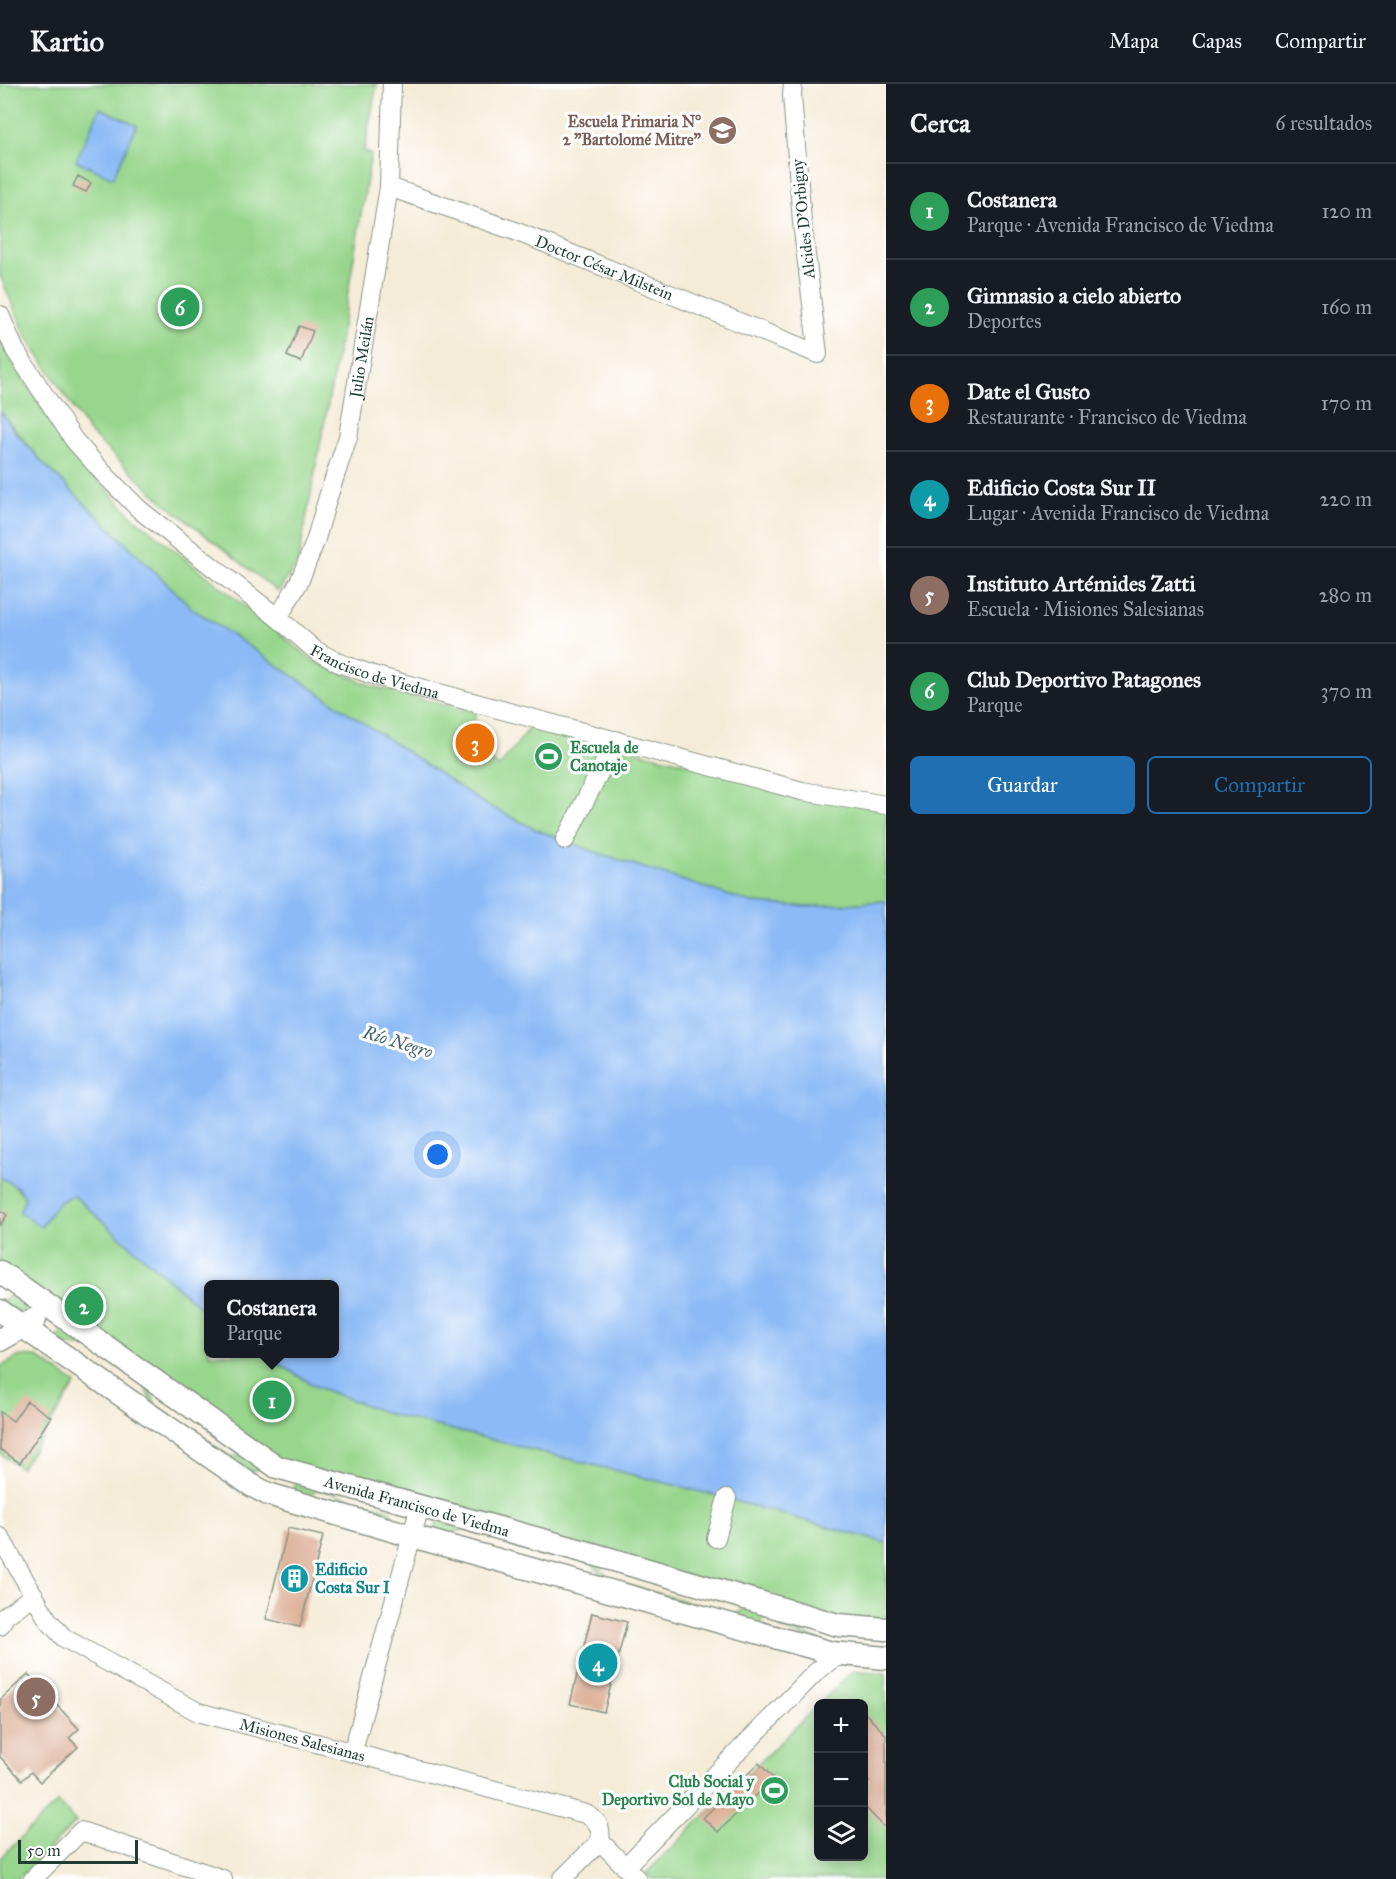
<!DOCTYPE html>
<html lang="es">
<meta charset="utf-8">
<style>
:root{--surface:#171b24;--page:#242831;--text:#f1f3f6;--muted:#9ea1a6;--line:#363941;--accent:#1f6fb2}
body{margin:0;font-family:"IM FELL Great Primer",serif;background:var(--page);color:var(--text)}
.controls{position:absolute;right:18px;bottom:18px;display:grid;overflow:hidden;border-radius:9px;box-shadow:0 3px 15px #0003}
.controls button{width:54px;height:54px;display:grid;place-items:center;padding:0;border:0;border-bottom:2px solid var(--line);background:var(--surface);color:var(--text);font:30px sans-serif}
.scale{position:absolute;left:18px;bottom:15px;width:120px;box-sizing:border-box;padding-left:6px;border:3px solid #1f3d34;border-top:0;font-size:16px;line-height:21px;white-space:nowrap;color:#1f3d34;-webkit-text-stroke:4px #fff;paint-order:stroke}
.you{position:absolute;left:438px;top:1071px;width:21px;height:21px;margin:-15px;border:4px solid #fff;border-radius:50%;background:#1a73e8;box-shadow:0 0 0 9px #1a73e833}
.badge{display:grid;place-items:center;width:39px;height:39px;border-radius:50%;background:var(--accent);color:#fff;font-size:20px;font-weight:700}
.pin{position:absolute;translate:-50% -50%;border:3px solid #fff;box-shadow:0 2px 6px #0006}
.popup{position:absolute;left:204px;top:1196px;width:135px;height:78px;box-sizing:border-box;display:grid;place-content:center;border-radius:9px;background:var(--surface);filter:drop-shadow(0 2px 4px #0005);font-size:20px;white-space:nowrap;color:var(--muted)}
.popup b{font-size:22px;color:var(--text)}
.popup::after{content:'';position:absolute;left:50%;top:100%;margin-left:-12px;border:12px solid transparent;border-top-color:var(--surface)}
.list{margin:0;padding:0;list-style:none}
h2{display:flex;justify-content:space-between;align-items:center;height:78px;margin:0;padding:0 24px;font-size:26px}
h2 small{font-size:20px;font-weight:400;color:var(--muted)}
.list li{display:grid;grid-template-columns:39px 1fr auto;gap:18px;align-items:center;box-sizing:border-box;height:96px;padding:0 24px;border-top:2px solid var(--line)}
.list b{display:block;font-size:22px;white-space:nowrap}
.list p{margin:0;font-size:20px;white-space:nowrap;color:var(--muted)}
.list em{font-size:20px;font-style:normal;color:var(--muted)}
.actions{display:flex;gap:12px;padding:18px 24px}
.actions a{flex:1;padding:14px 0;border:2px solid var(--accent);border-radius:9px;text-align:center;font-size:21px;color:var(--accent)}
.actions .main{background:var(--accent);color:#fff}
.icon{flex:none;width:33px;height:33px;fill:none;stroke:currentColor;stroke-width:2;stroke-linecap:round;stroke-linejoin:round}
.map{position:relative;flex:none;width:886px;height:1795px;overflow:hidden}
header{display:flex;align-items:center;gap:36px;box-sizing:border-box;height:84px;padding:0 30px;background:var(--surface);border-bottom:2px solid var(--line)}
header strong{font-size:28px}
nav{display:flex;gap:33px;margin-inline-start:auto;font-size:21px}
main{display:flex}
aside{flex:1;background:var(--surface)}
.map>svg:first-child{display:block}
.green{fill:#97d68c;stroke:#5b8a60;stroke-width:1.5;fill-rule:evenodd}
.water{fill:#8bbaf6;stroke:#557c95;stroke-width:1.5}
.building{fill:#ddb098}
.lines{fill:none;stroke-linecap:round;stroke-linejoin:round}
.minor-casing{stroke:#8a9486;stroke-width:20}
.major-casing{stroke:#8a9486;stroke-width:25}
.minor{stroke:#fff;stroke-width:18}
.major{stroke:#fff;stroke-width:22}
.labels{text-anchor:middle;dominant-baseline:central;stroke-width:6;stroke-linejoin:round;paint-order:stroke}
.education-label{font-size:16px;font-weight:bold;fill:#785e54;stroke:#fff;text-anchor:end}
.street-label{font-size:16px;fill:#1f3d34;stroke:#fff}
.leisure-label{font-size:16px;font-weight:bold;fill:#27864d;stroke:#fff;text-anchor:start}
.culture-label{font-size:16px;font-weight:bold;fill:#0d838f;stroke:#fff;text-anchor:start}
.water-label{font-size:18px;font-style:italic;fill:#3f626e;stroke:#fff}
</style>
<header>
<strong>Kartio</strong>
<nav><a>Mapa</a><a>Capas</a><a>Compartir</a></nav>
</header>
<main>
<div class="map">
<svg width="886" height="1795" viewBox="0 0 886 1795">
<rect width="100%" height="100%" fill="#fff"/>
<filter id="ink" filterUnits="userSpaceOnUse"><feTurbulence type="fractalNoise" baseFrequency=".0167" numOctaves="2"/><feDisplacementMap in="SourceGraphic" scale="12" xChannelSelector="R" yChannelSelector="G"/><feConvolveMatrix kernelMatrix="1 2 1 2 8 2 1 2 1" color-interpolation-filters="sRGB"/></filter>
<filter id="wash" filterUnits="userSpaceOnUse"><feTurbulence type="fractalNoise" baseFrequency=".008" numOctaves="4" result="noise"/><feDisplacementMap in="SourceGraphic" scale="24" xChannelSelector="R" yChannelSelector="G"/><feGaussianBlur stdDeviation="1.35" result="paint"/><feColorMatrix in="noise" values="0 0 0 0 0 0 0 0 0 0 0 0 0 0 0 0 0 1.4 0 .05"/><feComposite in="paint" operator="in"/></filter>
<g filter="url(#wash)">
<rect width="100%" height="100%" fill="#f5ecd8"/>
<!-- green -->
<path class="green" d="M0 0H377L364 67 371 71 340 256 298 478 278 508 162 417 89 348 28 255 0 192Z
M0 252 10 275 66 361 132 432 314 577 372 602 477 629 468 659 499 683 531 642 886 727V817L808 823 752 819 595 768 537 746 485 720 193 525 43 379 2 330 0 326Z
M0 1087 26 1113 42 1142C50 1130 58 1114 74 1112L209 1231V1270H263L315 1302 389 1330 710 1410 886 1459V1539L841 1536 279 1377 0 1180Z
M16 1208 28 1217V1222L20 1229 0 1218Z
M64 1245 148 1299 156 1322 230 1372 251 1371 258 1379 257 1385 252 1388 152 1324 145 1301 87 1261 67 1263 58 1257V1252Z
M20 1272 37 1273 76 1300 21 1384 0 1369V1283Z
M298 1398 391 1426 392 1432 388 1436 363 1432 378 1422 318 1405 306 1415 293 1407 294 1402Z
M438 1437 594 1476 610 1496 734 1531 751 1521 764 1528 765 1535 760 1540 606 1499 592 1479 463 1445 444 1454 435 1449V1443Z
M792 1533 804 1550 836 1563 781 1545 779 1539 783 1534Z
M854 1586 886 1589V1795H652L646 1789ZM818 1620H864V1772H818Z
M58 1718 76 1738 18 1795H0V1774Z"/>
<!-- water -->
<path class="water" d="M100 24 137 41 113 94 76 77Z
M0 326 15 348 43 379 193 525 485 720 537 746 595 768 752 819 808 823 886 817V1459L710 1410 389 1330 315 1302 263 1270H335V1200H209V1231L74 1112C58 1114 50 1130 41 1143L20 1128 25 1113 17 1103 0 1093Z"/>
<g id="blocks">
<!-- building -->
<path class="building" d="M78 92 91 99 86 108 73 102Z
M299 242 313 247 301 278 287 272Z
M0 1126 7 1131 0 1141Z
M27 1317 51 1333 20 1379 0 1365V1328L13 1337Z
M288 1444 323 1452 300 1543 266 1535Z
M592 1529 627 1538 604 1628 570 1620Z
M28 1590 79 1645 69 1654 78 1663 40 1698 31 1688 22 1696 0 1673V1616Z
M864 1628 886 1651V1745L864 1722V1703L869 1698 864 1693Z
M759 1679 773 1694 718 1748 703 1734Z"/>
</g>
</g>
<g filter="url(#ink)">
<use href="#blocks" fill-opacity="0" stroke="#8a9486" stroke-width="1.5"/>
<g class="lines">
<defs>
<g id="minor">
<path id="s1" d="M389 103 515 147 818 270 802 138 792 11 793 0"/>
<path id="s2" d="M0 231 15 266 74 356 105 391 140 426 278 534 315 566 339 579 376 592 802 707 886 721"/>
<path id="s3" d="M278 534 299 498 315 458 328 413 348 353 389 103 392 0"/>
<path d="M565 756 616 656"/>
<path id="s4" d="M0 1453 48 1536 64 1554 198 1628 586 1730C598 1737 602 1743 600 1757L637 1795"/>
<path d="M716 1454 727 1414"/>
<path d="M0 1542 5 1532 34 1511"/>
<path d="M353 1667 420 1422"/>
<path d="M625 1783 816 1588 831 1576 842 1571"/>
<path d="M33 1795 81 1747 223 1795"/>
<path d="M562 1795 600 1757"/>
</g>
<g id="major">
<path id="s5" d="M0 1188 277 1383 593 1470 838 1541 886 1545"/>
<path d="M0 1227 251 1401 268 1410 412 1452 832 1569 886 1574"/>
<path d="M0 1256 35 1235"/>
</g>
</defs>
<!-- minor casing -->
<use href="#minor" class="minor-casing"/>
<!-- major casing -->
<use href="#major" class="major-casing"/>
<!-- minor -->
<use href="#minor" class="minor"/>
<!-- major -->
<use href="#major" class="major"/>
</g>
</g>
<!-- icons -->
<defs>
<symbol id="school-disc" viewBox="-11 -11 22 22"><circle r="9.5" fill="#8d6e63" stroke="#fff"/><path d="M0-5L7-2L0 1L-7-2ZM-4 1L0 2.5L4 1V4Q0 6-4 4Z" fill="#fff"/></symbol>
<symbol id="stadium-disc" viewBox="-11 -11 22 22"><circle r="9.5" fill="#2e9e5b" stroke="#fff"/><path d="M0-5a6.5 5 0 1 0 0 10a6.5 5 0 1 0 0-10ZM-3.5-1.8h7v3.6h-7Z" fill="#fff"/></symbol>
<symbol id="building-disc" viewBox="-11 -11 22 22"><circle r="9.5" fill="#0f9aa8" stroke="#fff"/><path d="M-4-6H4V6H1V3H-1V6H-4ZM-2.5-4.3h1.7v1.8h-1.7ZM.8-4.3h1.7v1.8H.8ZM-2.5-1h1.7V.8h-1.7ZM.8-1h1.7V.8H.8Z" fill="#fff"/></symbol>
</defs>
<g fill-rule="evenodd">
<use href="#school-disc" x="706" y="30" width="33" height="33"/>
<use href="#stadium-disc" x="532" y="656" width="33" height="33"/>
<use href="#building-disc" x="278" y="1478" width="33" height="33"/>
<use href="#stadium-disc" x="758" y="1690" width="33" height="33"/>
</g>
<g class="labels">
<!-- education labels -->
<g class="education-label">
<text x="701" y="37">Escuela Primaria N°<tspan x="701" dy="18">2 "Bartolomé Mitre"</tspan></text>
</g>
<!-- street labels -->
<g class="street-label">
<text transform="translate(803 135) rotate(-96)">Alcides D'Orbigny</text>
<text stroke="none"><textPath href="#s1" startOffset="230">Doctor César Milstein</textPath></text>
<text stroke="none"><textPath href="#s3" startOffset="276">Julio Meilán</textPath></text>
<text stroke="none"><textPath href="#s2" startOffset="530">Francisco de Viedma</textPath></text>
<text stroke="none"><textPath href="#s5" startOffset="484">Avenida Francisco de Viedma</textPath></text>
<text stroke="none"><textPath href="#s4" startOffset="381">Misiones Salesianas</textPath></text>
</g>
<!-- leisure labels -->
<g class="leisure-label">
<text x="570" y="663">Escuela de<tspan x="570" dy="18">Canotaje</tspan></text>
<text x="754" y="1697" text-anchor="end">Club Social y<tspan x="754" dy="18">Deportivo Sol de Mayo</tspan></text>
</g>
<!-- culture labels -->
<g class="culture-label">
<text x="315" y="1485">Edificio<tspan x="315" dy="18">Costa Sur I</tspan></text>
</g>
<!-- water labels -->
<g class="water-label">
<text transform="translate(398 958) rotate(17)">Río Negro</text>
</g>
</g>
</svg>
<div class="controls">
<button>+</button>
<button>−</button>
<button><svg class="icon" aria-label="layers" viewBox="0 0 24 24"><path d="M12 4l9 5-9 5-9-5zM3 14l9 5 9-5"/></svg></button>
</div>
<div class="scale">50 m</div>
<div class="you"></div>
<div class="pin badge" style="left:272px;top:1316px;background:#2e9e5b">1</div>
<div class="popup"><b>Costanera</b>Parque</div>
<div class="pin badge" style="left:84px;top:1222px;background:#2e9e5b">2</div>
<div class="pin badge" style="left:475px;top:659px;background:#e8710a">3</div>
<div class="pin badge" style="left:598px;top:1579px;background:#0f9aa8">4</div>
<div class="pin badge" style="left:36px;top:1613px;background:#8d6e63">5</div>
<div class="pin badge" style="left:180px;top:223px;background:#2e9e5b">6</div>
</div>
<aside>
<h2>Cerca<small>6 resultados</small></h2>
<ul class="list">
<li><span class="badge" style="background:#2e9e5b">1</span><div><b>Costanera</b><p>Parque · Avenida Francisco de Viedma</p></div><em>120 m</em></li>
<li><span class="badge" style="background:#2e9e5b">2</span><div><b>Gimnasio a cielo abierto</b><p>Deportes</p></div><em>160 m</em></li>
<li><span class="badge" style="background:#e8710a">3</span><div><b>Date el Gusto</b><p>Restaurante · Francisco de Viedma</p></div><em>170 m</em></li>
<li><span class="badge" style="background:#0f9aa8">4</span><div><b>Edificio Costa Sur II</b><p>Lugar · Avenida Francisco de Viedma</p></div><em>220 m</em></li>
<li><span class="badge" style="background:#8d6e63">5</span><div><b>Instituto Artémides Zatti</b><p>Escuela · Misiones Salesianas</p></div><em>280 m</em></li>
<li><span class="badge" style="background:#2e9e5b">6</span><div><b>Club Deportivo Patagones</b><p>Parque</p></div><em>370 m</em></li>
</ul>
<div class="actions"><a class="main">Guardar</a><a>Compartir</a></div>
</aside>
</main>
